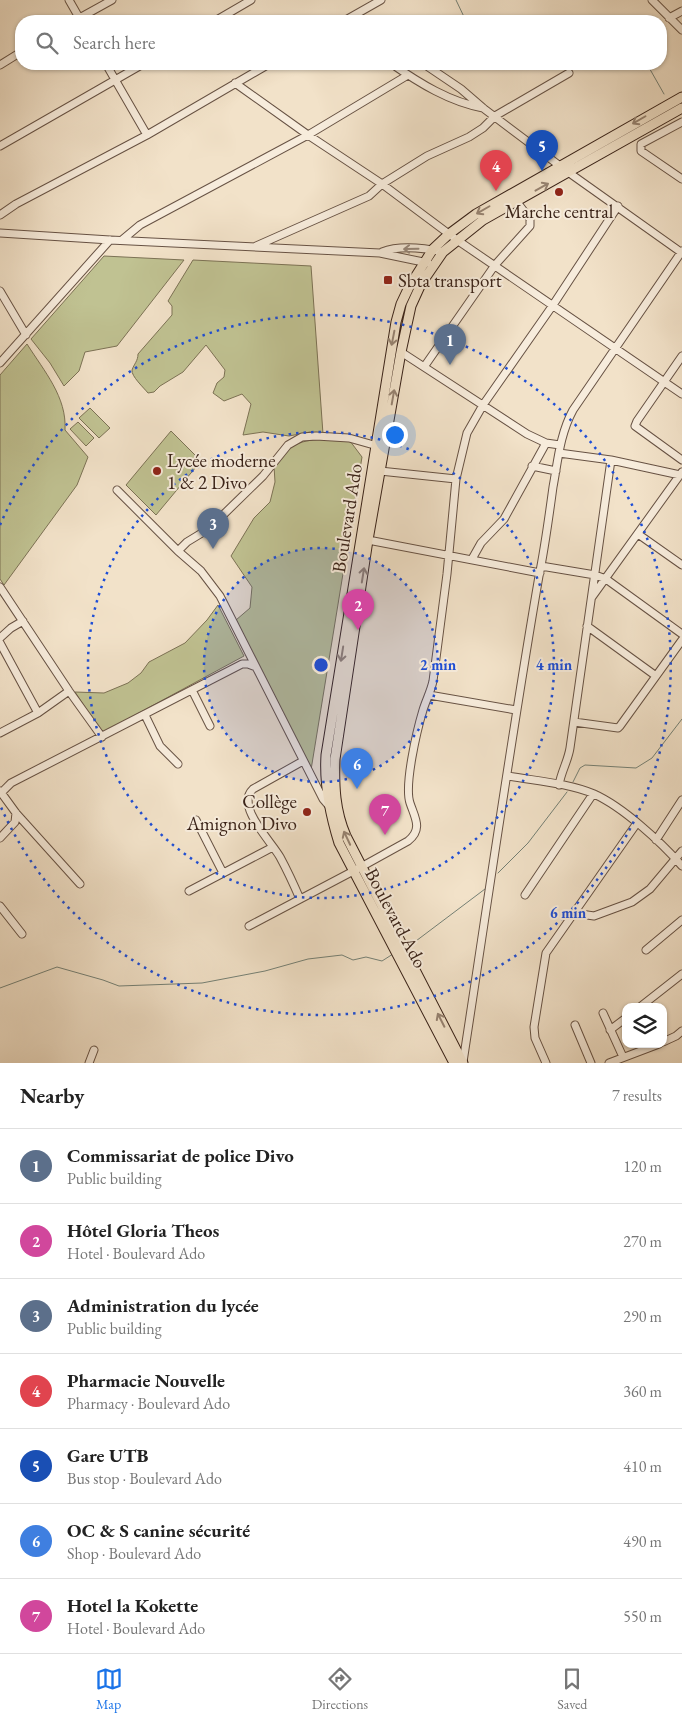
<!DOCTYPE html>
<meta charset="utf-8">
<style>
:root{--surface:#fff;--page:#f6f6f6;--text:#222;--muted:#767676;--line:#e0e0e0;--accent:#1a73e8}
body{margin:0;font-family:"EB Garamond",serif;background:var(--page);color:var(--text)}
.controls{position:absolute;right:15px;bottom:15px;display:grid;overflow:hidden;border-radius:10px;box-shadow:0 1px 4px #0004}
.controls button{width:45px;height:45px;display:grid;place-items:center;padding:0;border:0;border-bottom:1px solid var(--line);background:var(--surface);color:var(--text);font:25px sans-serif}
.you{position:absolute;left:394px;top:434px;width:18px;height:18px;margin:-12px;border:4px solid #fff;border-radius:50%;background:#1a73e8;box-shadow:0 0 0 8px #1a73e833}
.badge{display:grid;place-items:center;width:32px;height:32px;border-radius:50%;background:var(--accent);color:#fff;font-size:16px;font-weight:700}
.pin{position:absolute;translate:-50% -41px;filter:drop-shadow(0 1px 2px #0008)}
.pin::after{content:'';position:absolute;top:26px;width:18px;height:15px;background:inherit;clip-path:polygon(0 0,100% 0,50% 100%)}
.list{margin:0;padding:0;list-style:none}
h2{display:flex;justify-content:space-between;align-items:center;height:65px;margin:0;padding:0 20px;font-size:21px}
h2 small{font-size:16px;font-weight:400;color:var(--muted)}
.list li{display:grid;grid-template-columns:32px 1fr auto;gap:15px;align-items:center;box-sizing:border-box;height:75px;padding:0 20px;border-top:1px solid var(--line)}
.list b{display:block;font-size:19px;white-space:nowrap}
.list p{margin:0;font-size:16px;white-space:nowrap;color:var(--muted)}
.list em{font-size:16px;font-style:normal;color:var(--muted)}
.icon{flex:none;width:28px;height:28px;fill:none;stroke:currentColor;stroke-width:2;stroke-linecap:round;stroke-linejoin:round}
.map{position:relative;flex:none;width:682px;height:1063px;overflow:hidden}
.search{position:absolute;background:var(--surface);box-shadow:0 1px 4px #0004;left:15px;right:15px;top:15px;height:55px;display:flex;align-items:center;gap:12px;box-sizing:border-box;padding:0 18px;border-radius:20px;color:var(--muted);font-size:19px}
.sheet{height:590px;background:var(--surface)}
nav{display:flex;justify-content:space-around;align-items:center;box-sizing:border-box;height:70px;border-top:1px solid var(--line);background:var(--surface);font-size:14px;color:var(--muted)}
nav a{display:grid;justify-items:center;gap:2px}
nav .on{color:var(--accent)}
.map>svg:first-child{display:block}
.green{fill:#c0c292;stroke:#7c7255}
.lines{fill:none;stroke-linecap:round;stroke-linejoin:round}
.stream{stroke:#748075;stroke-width:1}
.minor-casing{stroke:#675244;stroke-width:9}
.major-casing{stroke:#392218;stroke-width:11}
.minor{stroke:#f7ecdc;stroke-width:7}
.major{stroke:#f2e2c9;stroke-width:9}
.oneway{stroke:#968270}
.oneway2{stroke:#98877a}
.ring{fill:none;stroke:#1d4ed8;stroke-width:2.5;stroke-dasharray:2.5 5}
.poi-dot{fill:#8f2418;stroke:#f7ecdc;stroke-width:2}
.labels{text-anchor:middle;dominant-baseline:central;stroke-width:4;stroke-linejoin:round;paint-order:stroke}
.poi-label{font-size:19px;fill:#392218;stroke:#f7ecdc;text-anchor:start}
.street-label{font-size:19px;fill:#392218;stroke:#f7ecdc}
.centre{fill:#1d4ed8;stroke:#f7ecdc;stroke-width:2.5}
.ring-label{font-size:15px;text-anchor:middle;font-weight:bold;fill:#1d4ed8;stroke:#f7ecdc;stroke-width:4;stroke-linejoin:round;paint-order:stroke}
</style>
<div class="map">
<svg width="682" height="1063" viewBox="0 0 682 1063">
<rect width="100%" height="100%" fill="#f2e2c9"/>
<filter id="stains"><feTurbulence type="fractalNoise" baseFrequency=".004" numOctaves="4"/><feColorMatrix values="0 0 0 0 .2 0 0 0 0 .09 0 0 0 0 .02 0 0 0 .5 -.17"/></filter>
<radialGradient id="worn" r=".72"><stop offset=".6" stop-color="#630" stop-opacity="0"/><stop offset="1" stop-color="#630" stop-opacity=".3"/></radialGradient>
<!-- green -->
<path class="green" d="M104 256 184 260 117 346 85 352 79 371 64 386 50 363 31 339Z
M193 260 311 266 323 434 310 432 289 436 263 432 243 435 251 404 242 394 224 401 213 393 217 383 224 377 225 370 206 345 183 372 160 386 154 392 148 393C144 388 131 376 132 370 134 364 138 361 138 354L172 315V306L168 301Z
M27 344C44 371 67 397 65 430L88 457 77 485 4 585 0 579V375Z
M90 408 110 428 99 438 79 418Z
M78 422 94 438 86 446 70 429Z
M171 431 201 461 156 515 126 485Z
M323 439 350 441 362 457 311 770 236 620 250 608 252 587 231 556 254 518 270 502 275 482 274 466C290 445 296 441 323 439Z
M218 605 244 656 102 733 75 692 104 693 128 683 141 673 149 662 185 643 207 620Z"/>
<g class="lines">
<!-- stream -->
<path class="stream" d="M456 0 466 21
M647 64 664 94
M573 782 580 768 585 765 636 768 652 758 682 719
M498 873 528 843 567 792
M408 947 485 889
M0 988 57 967 103 980 119 986 202 983 265 971 308 959 342 955 353 960 366 957 382 961 393 954"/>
<defs>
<path id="minor" d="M69 0 81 21
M652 0 682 30
M669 18 682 11
M74 21 112 0
M215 21 251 0
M344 21 381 0
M106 64 147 135
M392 64C419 83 450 102 483 108
M424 64 461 89 483 108 568 172 682 253
M0 65 21 52
M235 83 308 135 382 184 457 240 682 394
M682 122 641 144V151L682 179
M0 146 143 64
M0 215 16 204 147 135 269 64
M0 233 110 240 380 253 428 263
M122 240 140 225 308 135 408 75
M256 246 369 196 382 184 427 156 469 137 483 128 495 116 569 73
M382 252C400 245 424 248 443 252
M0 291 26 335
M401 352 527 434 546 443
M682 356 637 421 635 426 682 460
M0 363 110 240
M424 367 495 265 530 226V219L516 201
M559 453 611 460 680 475
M532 466 556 471
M380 471 456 479
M117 490 178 551 201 571 220 596 323 799 329 806
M638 534 682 565
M368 540 540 573
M178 551 187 542 210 528 223 515 263 476 288 445 302 437 316 436 349 438 381 447
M472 559 481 543 504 519 546 443 560 445
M541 566 595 575 606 579 682 634
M0 587 69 691 102 737
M592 597 682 472
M587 626 656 676
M0 638 11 628 23 621
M0 643 38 713
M192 690 210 726
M429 695 516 710
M145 715 160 746 178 764
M574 722 618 728 620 726 682 640
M0 733 38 713 69 691
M508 776C536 781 568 783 594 794 623 807 661 842 682 866
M559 785C561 772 568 761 570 748L611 460
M0 791 16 813 80 884
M1 793 11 783 242 664H248L256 667
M196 820 223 873
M0 838 15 822 16 813
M656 840 682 800
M189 891 273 847
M525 895 593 794
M300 899C294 885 287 870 280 857 271 841 235 806 253 789L303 761
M0 906 22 934
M574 913 594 916 632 902 650 889 682 851
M249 926 361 867 408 841C423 829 415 818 410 803 404 785 417 730 423 710 426 700 431 691 433 681L447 574 456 479 467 433 483 405 553 305 618 206
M646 950 682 920
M640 1007 682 974
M603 1013 623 1057
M575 1025 591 1063
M610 1030 626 1018
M663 1042 676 1036 682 1031
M463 1062C488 900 511 738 539 576 545 547 549 516 553 487 558 460 560 434 573 410L682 251
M89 1063 94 1050
M546 1063 535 1038 534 1027 546 953 637 823
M609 1063 659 1044"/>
<path id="major" d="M454 1063 339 843C330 814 324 786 326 755L396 322 401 304 409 287 433 249 449 234 476 214 682 97
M463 1063 346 836C335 811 334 786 335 759L368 540 401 352 411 306 421 284 443 252 483 220 682 108"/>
</defs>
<!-- minor casing -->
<use href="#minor" class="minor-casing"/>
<!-- major casing -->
<use href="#major" class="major-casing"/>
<!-- minor -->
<use href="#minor" class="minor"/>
<!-- major -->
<use href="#major" class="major"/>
</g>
<!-- one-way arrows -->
<defs><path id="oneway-shaft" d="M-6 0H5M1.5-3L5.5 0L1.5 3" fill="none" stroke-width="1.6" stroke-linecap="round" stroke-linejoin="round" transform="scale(1.25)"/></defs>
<g class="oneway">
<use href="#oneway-shaft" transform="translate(639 120) rotate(150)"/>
<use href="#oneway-shaft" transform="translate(542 187) rotate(-29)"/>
<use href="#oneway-shaft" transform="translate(483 210) rotate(150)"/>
<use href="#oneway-shaft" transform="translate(393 338) rotate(101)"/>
<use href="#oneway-shaft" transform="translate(393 397) rotate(-80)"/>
<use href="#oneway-shaft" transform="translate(363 575) rotate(-81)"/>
<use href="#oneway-shaft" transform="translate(342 654) rotate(99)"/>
<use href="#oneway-shaft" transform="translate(347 838) rotate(-115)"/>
<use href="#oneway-shaft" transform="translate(441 1020) rotate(-117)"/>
</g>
<use class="oneway2" href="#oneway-shaft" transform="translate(411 249) rotate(179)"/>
<!-- distance rings -->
<circle cx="321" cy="665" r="117" fill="#1d4ed8" fill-opacity=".12"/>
<g class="ring">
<circle cx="321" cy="665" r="117"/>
<circle cx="321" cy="665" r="233"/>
<path d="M0 525A350 350 0 1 1 0 805"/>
</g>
<!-- markers -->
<g class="poi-dot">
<circle cx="559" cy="192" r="5"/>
<rect x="383" y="275" width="10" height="10" rx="2.5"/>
<circle cx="157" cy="471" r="5"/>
<circle cx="307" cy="812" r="5"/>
</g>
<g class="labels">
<!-- poi labels -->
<g class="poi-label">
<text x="559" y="211" text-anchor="middle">Marche central</text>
<text x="398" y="280">Sbta transport</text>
<text x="167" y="460">Lycée moderne<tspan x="167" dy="22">1 &amp; 2 Divo</tspan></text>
<text x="297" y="801" text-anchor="end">Collège<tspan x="297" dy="22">Amignon Divo</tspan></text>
</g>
<!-- street labels -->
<g class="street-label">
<text transform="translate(347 518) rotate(-81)">Boulevard Ado</text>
<text transform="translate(396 918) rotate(62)">Boulevard Ado</text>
</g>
</g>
<circle cx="321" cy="665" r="8" class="centre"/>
<g class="ring-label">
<text x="438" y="670">2 min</text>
<text x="554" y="670">4 min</text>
<text x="568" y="918">6 min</text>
</g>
<rect width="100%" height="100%" filter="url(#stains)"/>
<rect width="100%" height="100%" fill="url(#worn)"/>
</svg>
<div class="controls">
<button><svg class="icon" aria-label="layers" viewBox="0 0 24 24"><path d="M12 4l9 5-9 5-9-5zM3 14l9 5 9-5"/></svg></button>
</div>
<div class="you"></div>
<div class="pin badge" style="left:450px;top:365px;background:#5c6f8a">1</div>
<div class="pin badge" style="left:358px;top:630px;background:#d1479c">2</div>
<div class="pin badge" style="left:213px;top:549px;background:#5c6f8a">3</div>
<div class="pin badge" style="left:496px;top:191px;background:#e0444e">4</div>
<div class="pin badge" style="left:542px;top:171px;background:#1a4fb4">5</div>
<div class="pin badge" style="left:357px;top:789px;background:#3f7fe0">6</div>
<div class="pin badge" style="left:385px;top:835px;background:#d1479c">7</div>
<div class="search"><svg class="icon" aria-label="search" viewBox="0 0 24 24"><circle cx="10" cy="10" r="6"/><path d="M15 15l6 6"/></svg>Search here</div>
</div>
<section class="sheet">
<h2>Nearby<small>7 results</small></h2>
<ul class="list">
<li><span class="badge" style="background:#5c6f8a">1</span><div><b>Commissariat de police Divo</b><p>Public building</p></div><em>120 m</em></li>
<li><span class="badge" style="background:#d1479c">2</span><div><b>Hôtel Gloria Theos</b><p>Hotel · Boulevard Ado</p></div><em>270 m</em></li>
<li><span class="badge" style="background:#5c6f8a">3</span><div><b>Administration du lycée</b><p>Public building</p></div><em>290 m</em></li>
<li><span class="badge" style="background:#e0444e">4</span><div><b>Pharmacie Nouvelle</b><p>Pharmacy · Boulevard Ado</p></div><em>360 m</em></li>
<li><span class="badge" style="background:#1a4fb4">5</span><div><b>Gare UTB</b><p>Bus stop · Boulevard Ado</p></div><em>410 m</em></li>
<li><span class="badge" style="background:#3f7fe0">6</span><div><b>OC &amp; S canine sécurité</b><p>Shop · Boulevard Ado</p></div><em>490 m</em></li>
<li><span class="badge" style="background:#d1479c">7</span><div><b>Hotel la Kokette</b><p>Hotel · Boulevard Ado</p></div><em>550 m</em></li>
</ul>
</section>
<nav>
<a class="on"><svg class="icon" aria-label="map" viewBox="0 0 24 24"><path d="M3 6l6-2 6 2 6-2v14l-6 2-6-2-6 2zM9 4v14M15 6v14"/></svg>Map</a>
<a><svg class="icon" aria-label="directions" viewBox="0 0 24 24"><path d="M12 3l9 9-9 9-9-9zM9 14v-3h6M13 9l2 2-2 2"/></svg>Directions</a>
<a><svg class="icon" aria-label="saved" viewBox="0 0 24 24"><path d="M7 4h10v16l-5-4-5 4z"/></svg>Saved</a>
</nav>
